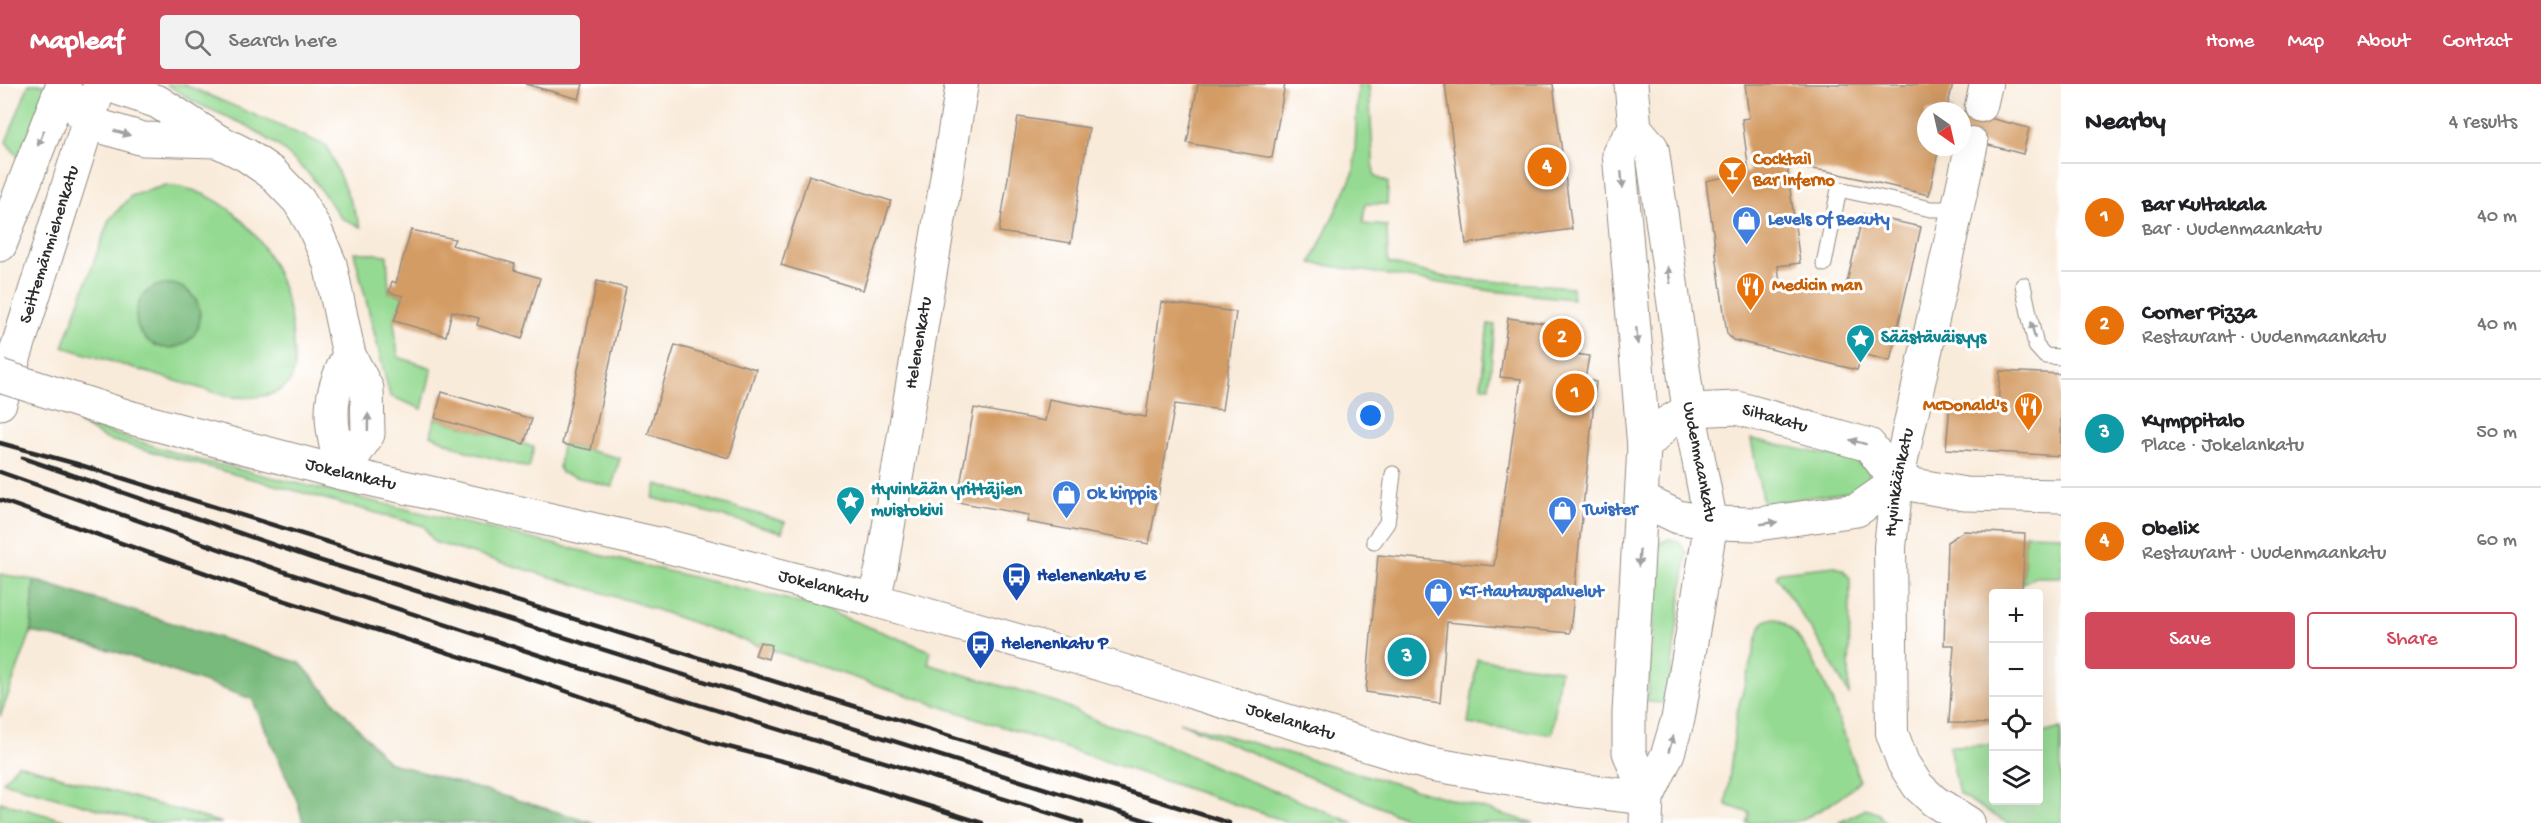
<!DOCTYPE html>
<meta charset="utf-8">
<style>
:root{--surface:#fff;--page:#f2f2f2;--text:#202124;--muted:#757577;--line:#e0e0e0;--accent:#d1495b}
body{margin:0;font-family:"Gochi Hand",sans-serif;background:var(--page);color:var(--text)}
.controls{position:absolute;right:18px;bottom:18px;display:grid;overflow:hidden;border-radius:6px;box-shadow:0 6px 24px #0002}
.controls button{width:54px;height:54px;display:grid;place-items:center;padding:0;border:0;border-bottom:2px solid var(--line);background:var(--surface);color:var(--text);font:30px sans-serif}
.compass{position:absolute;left:1917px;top:18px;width:54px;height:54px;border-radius:50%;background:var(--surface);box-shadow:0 6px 24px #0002;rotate:146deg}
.you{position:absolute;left:1371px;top:332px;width:21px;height:21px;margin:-15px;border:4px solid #fff;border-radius:50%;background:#1a73e8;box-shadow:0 0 0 9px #1a73e833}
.badge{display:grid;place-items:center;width:39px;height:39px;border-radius:50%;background:var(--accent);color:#fff;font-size:20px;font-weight:700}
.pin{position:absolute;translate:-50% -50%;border:3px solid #fff;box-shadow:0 2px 6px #0006}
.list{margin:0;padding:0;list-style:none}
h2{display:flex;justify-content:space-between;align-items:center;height:78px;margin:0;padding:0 24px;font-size:26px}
h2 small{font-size:20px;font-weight:400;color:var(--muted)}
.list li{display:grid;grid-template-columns:39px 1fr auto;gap:18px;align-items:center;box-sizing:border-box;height:108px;padding:0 24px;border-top:2px solid var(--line)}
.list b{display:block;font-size:22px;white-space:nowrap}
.list p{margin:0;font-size:20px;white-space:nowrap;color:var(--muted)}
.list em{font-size:20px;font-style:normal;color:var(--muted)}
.actions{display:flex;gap:12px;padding:18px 24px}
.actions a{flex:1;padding:14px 0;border:2px solid var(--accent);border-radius:6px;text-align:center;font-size:21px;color:var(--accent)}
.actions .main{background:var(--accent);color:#fff}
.icon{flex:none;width:33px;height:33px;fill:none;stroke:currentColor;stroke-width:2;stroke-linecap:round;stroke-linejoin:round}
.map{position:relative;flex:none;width:2061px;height:739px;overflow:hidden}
header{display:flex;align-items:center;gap:36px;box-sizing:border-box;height:84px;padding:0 30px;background:var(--accent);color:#fff}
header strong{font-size:28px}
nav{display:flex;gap:33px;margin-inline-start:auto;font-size:21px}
.search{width:420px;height:54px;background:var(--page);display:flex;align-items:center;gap:15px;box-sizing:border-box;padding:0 21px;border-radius:6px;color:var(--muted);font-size:22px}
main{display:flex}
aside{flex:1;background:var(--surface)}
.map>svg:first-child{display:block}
.green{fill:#95da92;stroke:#60825e;stroke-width:1.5;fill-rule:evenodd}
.forest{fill:#78ba7c;stroke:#527254;stroke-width:1.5}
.building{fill:#d49c65}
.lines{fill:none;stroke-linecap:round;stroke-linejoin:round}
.lane-casing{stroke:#928b82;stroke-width:17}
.street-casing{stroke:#928b82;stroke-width:34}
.secondary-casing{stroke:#928b82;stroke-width:35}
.lane{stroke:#fff;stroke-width:15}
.street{stroke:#fff;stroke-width:32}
.secondary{stroke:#fff;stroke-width:33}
.rail{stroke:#2b2b2b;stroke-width:4.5}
.secondary-bridge-casing{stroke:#928b82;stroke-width:35;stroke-linecap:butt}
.secondary-bridge{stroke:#fff;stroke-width:33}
.oneway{fill:#a0a0a0}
.labels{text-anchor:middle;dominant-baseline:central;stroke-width:6;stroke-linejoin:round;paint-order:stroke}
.food-label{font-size:18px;font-weight:bold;fill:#c56008;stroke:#fff;text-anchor:start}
.shop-label{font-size:18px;font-weight:bold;fill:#366cbe;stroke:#fff;text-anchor:start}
.street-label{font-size:18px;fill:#2b2b2b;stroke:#fff}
.culture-label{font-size:18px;font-weight:bold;fill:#0d838f;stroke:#fff;text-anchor:start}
.transit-label{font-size:18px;font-weight:bold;fill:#164399;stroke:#fff;text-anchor:start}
</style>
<header>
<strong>Mapleaf</strong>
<div class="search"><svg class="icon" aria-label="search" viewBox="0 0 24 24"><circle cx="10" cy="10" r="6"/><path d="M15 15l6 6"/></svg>Search here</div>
<nav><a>Home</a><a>Map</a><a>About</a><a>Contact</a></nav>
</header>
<main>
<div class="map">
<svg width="2061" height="739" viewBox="0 0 2061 739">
<rect width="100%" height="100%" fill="#fff"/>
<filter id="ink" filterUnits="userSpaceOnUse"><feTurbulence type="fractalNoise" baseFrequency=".0167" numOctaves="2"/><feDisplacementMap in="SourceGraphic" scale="12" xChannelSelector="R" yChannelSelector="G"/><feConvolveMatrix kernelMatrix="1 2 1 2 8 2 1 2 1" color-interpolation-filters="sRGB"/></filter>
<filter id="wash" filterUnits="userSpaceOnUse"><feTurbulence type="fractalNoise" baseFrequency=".008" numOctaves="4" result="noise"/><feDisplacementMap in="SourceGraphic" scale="24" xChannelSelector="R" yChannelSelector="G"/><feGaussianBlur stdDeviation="1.35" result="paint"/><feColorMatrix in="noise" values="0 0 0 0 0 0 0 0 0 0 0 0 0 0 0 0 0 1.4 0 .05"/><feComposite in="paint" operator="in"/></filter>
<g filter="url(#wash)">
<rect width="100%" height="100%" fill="#f9ebda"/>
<!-- green -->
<path class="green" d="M29 0H50L19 74 6 58Z
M166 0H183L327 62 361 143 341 134 311 92 280 63 248 42 196 19Z
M1358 0H1369L1374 91 1388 99 1387 120H1365L1363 140 1387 142 1388 179 1449 194 1572 203 1573 215 1492 207 1311 179 1354 88Z
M166 101C244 107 289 185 293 257 293 269 297 287 290 297 278 315 244 315 226 312L63 263 109 136 131 112ZM164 200 185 205 141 248C132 225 141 208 164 200Z
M354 168 387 171 389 208 403 212 394 237 398 273 432 284 422 325 390 312Z
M1488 240 1495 241 1489 303 1481 302Z
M435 334 534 363 529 384 466 367 431 351Z
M79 339 195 375 815 522 931 567 928 580 1059 619 1099 638 1145 651 1220 685 1354 739H1291L771 566V561L760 558 759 562 640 520 434 458 424 442 106 355Z
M1751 355 1856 377 1869 388 1870 399 1861 406 1763 420Z
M562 360 620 374 612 403 561 389 559 383Z
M657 400 785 438 782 448 653 414Z
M2025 450 2061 451V493H2035L2023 499Z
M1669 455 1678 457 1687 469 1667 619 1647 618 1659 460Z
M1835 482 1844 486 1850 494 1849 611 1822 562 1776 492 1779 488Z
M0 490 34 496 31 548 0 633Z
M1774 534C1815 548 1846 656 1859 695 1852 710 1810 733 1794 738 1781 739 1761 739 1747 739L1750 729 1726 721 1737 628 1760 544 1765 537Z
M1477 575 1560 586 1552 650 1468 640Z
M1179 638 1182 639 1534 739H1417Z
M2061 644V739H2007L1959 710 1949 662 1993 661 1994 716H2038L2039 650Z
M18 680 222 739H148L3 698Z
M0 718 74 739H12L0 736Z
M1866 725 1878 729 1886 739H1838Z"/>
<!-- forest -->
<path class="forest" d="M136 232a32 32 0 1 1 64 0a32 32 0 1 1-64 0Z
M34 496 300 579 388 678 595 739H303L298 719 252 615 114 567 31 548Z"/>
<g id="blocks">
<!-- building -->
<path class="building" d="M525 0H583L579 15Z
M1198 0H1285L1272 74 1187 59Z
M1445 0H1553L1572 145 1466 160Z
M1745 0H1953L1947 24 1957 27H1926V63H1939L1929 111 1827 87 1787 82 1800 179 1778 182 1780 200 1797 203 1796 198 1844 211 1863 130 1921 143 1890 277 1862 270 1857 286 1733 256 1727 250 1706 97 1749 88 1742 35 1749 34Z
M1962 27 2029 44 2023 70 1962 54Z
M1018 33 1089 44 1071 159 999 148Z
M809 91 891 117 863 206 781 181Z
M411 146 455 155 452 161 515 180 514 186 540 194 522 255 477 241 479 234 452 227 446 252 394 237 403 212 389 208 392 197 396 199Z
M597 197 626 204 591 366 562 360Z
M1161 218 1236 228 1222 326 1175 320 1149 460 1027 438 1029 431 957 418 974 324 1045 337 1049 315 1146 333Z
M1508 234 1579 244 1576 270 1589 272 1585 295 1596 298 1570 549 1447 538 1440 619 1366 608 1378 471 1494 482 1521 295 1500 293Z
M675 261 756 285 729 374 648 350Z
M2000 287 2061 290V372L1946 365 1950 321 1998 325Z
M442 308 532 335 524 360 435 334Z
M1964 447 2025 450 2022 509H1994V640L1949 639 1954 561H1944L1947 458Z
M760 558 772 561 768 575 755 571Z"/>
</g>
</g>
<g filter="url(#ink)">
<use href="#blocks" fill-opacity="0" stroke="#928b82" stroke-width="1.5"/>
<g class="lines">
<defs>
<path id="lane" d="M1824 180 1839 105 1931 125H1957
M2023 201 2036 262 2045 272 2061 273
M1374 457 1387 439 1393 390"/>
<g id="street">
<path d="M1981 22 1986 0"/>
<path id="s1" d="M874 516 882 482 962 0"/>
<path id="s2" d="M1969 739 1934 717 1918 702 1903 679 1892 649 1890 463 1897 398 1972 59"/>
</g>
<g id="secondary">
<path d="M105 0 158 18 218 57 246 71 272 89 299 117 314 143 330 180 349 271 367 305 368 350 342 389"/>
<path id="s3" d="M1631 0 1635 44 1652 64 1689 326 1711 439 1678 635 1668 669 1647 714 1646 739"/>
<path d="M62 3 89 39 143 55 216 57"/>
<path d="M1635 44 1619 69 1644 363 1629 629V668L1647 714"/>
<path d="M0 161 63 0"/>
<path id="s4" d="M0 319 100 0"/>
<path id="s5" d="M132 334 342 389 658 460 874 516 1100 580 1426 679 1577 706 1647 714"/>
<path id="s6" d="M1644 363 1667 339 1689 326 1737 324 1869 361 1897 398 1965 410 2061 412"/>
<path d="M342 389C331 339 324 319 349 271"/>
<path d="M1643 416 1678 433 1711 439 1758 440 1857 426 1897 398"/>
</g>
</defs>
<!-- lane casing -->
<use href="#lane" class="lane-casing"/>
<!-- street casing -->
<use href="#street" class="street-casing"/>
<!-- secondary casing -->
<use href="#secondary" class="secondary-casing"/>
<!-- lane -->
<use href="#lane" class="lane"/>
<!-- street -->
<use href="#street" class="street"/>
<!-- secondary -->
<use href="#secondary" class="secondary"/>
<!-- rail -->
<path class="rail" d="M0 359 77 380 1229 739
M23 374 312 474 1154 739
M0 388 279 486 554 576 1082 739
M0 416 270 512 546 600 713 659 801 682 982 739"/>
<defs>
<path id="secondary-bridge" d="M0 292 132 334"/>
</defs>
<!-- secondary-bridge casing -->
<use href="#secondary-bridge" class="secondary-bridge-casing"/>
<!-- secondary-bridge -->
<use href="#secondary-bridge" class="secondary-bridge"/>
</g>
<!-- one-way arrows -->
<defs><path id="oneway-solid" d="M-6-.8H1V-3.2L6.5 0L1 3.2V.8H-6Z" transform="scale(1.5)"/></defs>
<g class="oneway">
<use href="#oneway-solid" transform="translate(122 49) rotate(16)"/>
<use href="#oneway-solid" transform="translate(41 54) rotate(112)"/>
<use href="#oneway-solid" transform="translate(1622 96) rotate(85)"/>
<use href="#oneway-solid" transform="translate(1669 191) rotate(-99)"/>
<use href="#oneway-solid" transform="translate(2033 246) rotate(-102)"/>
<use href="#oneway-solid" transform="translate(1637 252) rotate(85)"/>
<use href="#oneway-solid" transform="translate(368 338) rotate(-89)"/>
<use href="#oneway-solid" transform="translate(1858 358) rotate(-165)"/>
<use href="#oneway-solid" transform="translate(1769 439) rotate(-8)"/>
<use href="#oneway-solid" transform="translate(1639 474) rotate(94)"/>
<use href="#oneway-solid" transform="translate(1671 660) rotate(-73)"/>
</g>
</g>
<!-- icons -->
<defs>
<symbol id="bar-pin" viewBox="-11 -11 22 30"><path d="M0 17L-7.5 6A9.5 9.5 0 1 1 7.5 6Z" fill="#e8710a" stroke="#fff"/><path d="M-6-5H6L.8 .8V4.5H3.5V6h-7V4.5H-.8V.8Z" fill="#fff"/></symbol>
<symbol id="shop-pin" viewBox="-11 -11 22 30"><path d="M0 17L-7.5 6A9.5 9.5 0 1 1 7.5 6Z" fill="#3f7fe0" stroke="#fff"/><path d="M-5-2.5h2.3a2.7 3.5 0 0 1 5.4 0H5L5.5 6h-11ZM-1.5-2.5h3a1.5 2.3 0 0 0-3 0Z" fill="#fff"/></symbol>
<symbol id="restaurant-pin" viewBox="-11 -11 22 30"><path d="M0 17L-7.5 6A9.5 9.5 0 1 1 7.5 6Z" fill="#e8710a" stroke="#fff"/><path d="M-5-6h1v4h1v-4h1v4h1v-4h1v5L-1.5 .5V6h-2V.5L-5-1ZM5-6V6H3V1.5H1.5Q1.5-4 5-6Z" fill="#fff"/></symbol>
<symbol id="sight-pin" viewBox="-11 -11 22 30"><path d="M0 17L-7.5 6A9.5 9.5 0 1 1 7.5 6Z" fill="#0f9aa8" stroke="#fff"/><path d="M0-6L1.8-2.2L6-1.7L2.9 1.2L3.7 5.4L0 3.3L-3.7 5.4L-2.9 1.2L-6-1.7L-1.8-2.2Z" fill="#fff"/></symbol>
<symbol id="bus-pin" viewBox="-11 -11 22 30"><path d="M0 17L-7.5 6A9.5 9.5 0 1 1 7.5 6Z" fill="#1a4fb4" stroke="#fff"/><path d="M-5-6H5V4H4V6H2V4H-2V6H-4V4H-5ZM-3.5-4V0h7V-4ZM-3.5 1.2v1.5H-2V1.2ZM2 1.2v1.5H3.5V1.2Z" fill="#fff"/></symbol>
</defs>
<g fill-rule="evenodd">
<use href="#bar-pin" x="1716" y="70" width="33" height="45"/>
<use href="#shop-pin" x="1730" y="120" width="33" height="45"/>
<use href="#restaurant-pin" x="1734" y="186" width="33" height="45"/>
<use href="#sight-pin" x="1844" y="238" width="33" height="45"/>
<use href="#restaurant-pin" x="2012" y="306" width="33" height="45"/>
<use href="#shop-pin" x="1050" y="394" width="33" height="45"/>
<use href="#sight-pin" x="834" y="400" width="33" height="45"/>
<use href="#shop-pin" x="1546" y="410" width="33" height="45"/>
<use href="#bus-pin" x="1000" y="476" width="33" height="45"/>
<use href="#shop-pin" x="1422" y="492" width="33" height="45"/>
<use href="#bus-pin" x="964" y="544" width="33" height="45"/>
</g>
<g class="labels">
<!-- food labels -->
<g class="food-label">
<text x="1753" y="76">Cocktail<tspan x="1753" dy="21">Bar Inferno</tspan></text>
<text x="1772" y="202">Medicin man</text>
<text x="2007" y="322" text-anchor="end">McDonald's</text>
</g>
<!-- shop labels -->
<g class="shop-label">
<text x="1768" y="136">Levels Of Beauty</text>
<text x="1087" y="410">Ok kirppis</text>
<text x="1583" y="426">Twister</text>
<text x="1460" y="508">KT-Hautauspalvelut</text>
</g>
<!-- street labels -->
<g class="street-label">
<text stroke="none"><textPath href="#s4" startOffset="166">Seittemänmiehenkatu</textPath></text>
<text stroke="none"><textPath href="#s1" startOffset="261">Helenenkatu</textPath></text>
<text stroke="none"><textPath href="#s6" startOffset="146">Siltakatu</textPath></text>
<text stroke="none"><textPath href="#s3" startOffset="388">Uudenmaankatu</textPath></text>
<text stroke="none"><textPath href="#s5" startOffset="226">Jokelankatu</textPath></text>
<text stroke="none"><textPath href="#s2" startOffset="374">Hyvinkäänkatu</textPath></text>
<text stroke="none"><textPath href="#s5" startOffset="712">Jokelankatu</textPath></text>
<text stroke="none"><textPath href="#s5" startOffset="1198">Jokelankatu</textPath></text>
</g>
<!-- culture labels -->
<g class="culture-label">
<text x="1881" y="254">Säästäväisyys</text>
<text x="871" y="406">Hyvinkään yrittäjien<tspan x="871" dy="21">muistokivi</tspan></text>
</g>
<!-- transit labels -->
<g class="transit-label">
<text x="1037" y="492">Helenenkatu E</text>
<text x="1001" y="560">Helenenkatu P</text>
</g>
</g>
</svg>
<div class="controls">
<button>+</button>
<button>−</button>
<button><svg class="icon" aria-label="locate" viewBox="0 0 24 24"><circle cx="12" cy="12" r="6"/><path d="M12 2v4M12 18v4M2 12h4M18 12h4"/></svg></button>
<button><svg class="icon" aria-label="layers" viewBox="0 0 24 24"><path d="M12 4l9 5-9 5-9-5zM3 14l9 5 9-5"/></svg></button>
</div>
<svg class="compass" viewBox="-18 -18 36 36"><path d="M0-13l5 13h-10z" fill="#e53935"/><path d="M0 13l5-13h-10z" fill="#757577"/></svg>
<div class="you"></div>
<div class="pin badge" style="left:1575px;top:309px;background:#e8710a">1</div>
<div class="pin badge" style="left:1562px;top:254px;background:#e8710a">2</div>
<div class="pin badge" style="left:1407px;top:573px;background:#0f9aa8">3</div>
<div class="pin badge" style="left:1547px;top:83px;background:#e8710a">4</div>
</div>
<aside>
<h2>Nearby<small>4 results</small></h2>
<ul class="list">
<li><span class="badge" style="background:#e8710a">1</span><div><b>Bar Kultakala</b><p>Bar · Uudenmaankatu</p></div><em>40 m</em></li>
<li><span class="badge" style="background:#e8710a">2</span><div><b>Corner Pizza</b><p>Restaurant · Uudenmaankatu</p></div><em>40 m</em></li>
<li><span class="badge" style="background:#0f9aa8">3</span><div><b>Kymppitalo</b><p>Place · Jokelankatu</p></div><em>50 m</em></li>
<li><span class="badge" style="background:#e8710a">4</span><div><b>Obelix</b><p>Restaurant · Uudenmaankatu</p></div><em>60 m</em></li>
</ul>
<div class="actions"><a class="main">Save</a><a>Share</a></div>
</aside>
</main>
